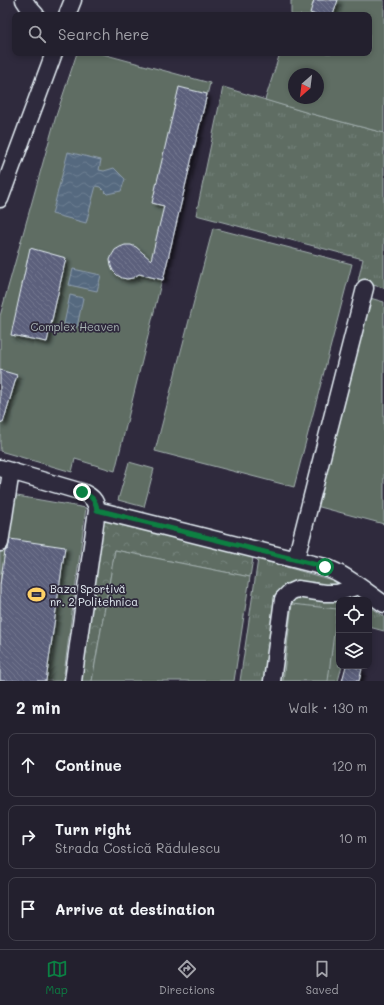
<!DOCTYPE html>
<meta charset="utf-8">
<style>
:root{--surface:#23202e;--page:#2f2d3a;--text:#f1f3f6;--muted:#a3a3aa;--line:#403e4a;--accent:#0b8043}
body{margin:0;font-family:Mali,sans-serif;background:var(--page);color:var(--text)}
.controls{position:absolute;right:12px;bottom:12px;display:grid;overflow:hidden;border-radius:8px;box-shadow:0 2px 6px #0003}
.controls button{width:36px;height:36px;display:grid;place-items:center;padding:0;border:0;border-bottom:1px solid var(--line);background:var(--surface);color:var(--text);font:20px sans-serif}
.compass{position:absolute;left:288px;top:68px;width:36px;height:36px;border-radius:50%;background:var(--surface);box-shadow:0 2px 6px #0003;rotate:208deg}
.stop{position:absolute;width:12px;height:12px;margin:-9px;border:3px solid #0b8043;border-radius:50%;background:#fff}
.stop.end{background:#0b8043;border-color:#fff;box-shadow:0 1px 4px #0008}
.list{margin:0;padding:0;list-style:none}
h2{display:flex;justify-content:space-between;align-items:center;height:52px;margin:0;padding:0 16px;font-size:17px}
h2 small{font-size:13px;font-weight:400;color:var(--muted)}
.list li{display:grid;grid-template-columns:26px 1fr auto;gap:12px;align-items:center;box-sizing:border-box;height:64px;margin:0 8px 8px;padding:0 8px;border:1px solid var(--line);border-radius:8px}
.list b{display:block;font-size:15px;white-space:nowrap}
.list p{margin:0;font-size:13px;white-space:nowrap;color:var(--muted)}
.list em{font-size:13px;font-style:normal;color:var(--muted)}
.icon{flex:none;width:22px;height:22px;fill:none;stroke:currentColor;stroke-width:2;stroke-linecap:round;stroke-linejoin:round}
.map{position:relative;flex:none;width:384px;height:681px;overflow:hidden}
.search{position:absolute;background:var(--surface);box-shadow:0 2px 6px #0003;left:12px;right:12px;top:12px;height:44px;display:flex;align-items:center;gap:10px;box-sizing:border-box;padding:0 14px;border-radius:8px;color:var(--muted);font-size:15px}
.sheet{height:268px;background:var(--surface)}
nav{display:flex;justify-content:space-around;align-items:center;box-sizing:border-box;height:56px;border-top:1px solid var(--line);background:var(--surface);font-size:11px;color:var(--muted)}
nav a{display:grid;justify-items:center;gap:2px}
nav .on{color:var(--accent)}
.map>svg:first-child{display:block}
.grass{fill:url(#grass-tufts);stroke:#a3afae}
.forest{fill:url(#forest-crowns);stroke:#a3afae}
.park{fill:#5e6d64;stroke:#a3afae;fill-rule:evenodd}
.water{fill:url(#water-waves);stroke:#909faf}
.building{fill:url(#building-back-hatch);stroke:#e8f1f8;filter:url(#shadow)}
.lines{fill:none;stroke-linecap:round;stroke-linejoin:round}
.minor-casing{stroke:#e8f1f8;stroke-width:19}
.minor{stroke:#2f2a3d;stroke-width:16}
.route{stroke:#0b8043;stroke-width:5}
.labels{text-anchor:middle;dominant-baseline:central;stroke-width:3.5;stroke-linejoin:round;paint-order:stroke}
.park-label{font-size:11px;fill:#aab6b5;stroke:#2f2a3d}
.poi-label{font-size:11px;fill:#e8f1f8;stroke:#2f2a3d;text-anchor:start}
</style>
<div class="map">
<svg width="384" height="681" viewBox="0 0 384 681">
<defs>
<pattern id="grass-tufts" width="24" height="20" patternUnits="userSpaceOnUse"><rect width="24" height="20" fill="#5e6d64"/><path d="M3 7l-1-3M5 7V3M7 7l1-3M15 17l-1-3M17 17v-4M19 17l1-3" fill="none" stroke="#75827b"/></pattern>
<pattern id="forest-crowns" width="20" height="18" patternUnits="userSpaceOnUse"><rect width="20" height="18" fill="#5e6d64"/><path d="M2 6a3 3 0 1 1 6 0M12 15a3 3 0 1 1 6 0" fill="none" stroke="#75827b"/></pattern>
<pattern id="water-waves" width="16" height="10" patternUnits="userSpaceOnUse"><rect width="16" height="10" fill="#55697f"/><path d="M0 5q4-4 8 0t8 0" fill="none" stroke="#6d7f92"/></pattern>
<pattern id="building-back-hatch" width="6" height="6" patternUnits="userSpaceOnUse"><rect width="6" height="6" fill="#5c607c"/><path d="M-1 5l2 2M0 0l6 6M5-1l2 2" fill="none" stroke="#73778f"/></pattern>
<filter id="shadow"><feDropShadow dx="3.5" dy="3.5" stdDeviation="2" flood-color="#0009"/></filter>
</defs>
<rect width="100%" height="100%" fill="#2f2a3d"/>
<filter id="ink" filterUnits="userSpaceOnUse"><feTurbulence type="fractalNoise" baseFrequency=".025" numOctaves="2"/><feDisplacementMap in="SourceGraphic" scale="8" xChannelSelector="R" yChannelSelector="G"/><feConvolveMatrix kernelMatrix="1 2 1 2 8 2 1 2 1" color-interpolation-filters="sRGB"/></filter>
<g filter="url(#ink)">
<!-- grass -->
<path class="grass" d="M223 87 312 114 384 133V288L358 281 363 259 196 215Z
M258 559 332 580 360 600H339V666H342L338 681H240Z
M369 606 384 616V631L369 627Z"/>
<!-- forest -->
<path class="forest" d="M103 516 253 558 250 577 115 550 92 681H77Z"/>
<!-- park -->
<path class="park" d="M291 0H384V133L312 114 265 100 280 53H369V15H291ZM294 74H318V98H294Z
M77 53H99L210 83 115 471 75 459 72 472 0 451V316L56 116Z
M213 228 352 264 294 487 155 451Z
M370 298 384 302V524L316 506Z
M129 462 154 469 144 507 118 500Z
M0 493 86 508 63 681H0Z
M115 550 250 577 234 681H92Z
M292 604 337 609 328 681H283Z"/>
<!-- water -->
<path class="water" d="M68 152 101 160 99 170 104 171 114 168 125 179 121 191 107 194 100 187 96 186 86 223 52 214Z
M73 269 101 275 97 291 69 285Z
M70 295 83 298 77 327 64 324Z"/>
<!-- building -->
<path class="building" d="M314 0H338L333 15H316L310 13Z
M179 87 207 94 163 280 139 274 133 278 127 279 122 278 117 275 113 271 111 266 110 260 112 255 115 250 120 247 125 245H131L136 247 151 260 164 206 152 203Z
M30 248 66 258 47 342 11 335Z
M0 370 17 375 3 423 0 422Z
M10 539 65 547 46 681H0V585L5 551 8 549Z
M346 666H351L362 669 359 681H342Z"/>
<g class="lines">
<defs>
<path id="minor" d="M24 0 28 6 36 15
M67 15 73 0
M0 199 54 53
M0 468 82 492C91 496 96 500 97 510L73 681
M97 510 325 567C347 575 365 591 384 604
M0 543 11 471
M296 559 365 288
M272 681 283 599 290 592 297 589 324 593H337L359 586"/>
</defs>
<!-- minor casing -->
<use href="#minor" class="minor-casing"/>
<!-- minor -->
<use href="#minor" class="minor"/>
</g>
</g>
<g class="lines" filter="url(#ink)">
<!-- route -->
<path class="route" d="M82 492C91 496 96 500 97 510L325 567"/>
</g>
<!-- icons -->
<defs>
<symbol id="stadium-bare" viewBox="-9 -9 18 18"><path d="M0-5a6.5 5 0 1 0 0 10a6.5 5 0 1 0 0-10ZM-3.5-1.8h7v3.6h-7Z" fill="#ffd166" stroke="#2f2a3d" stroke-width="2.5" paint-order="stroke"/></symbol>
</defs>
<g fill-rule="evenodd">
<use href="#stadium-bare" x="24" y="582" width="25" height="25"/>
</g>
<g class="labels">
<!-- park labels -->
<g class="park-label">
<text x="75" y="326">Complex Heaven</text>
</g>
<!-- poi labels -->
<g class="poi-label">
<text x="50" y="588">Baza Sportivă<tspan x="50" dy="13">nr. 2 Politehnica</tspan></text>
</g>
</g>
</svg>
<div class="controls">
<button><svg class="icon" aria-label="locate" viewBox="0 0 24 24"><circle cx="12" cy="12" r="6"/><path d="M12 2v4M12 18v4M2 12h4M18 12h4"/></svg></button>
<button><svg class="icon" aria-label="layers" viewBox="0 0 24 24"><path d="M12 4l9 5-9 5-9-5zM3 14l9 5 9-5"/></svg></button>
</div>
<svg class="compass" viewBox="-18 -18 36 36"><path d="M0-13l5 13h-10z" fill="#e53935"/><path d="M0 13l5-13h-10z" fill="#a3a3aa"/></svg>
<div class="stop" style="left:325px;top:567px"></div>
<div class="stop end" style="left:82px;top:492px"></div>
<div class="search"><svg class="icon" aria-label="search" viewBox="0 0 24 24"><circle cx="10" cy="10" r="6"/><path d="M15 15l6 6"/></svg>Search here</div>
</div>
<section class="sheet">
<h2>2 min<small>Walk · 130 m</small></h2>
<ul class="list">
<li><svg class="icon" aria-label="ahead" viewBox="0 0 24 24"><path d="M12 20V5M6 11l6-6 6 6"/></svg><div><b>Continue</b></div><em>120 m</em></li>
<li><svg class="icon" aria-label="right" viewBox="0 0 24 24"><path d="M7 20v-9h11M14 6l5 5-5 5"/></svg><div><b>Turn right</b><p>Strada Costică Rădulescu</p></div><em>10 m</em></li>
<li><svg class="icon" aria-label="arrive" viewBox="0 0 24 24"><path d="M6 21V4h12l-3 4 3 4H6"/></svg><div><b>Arrive at destination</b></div></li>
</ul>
</section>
<nav>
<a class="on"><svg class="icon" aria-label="map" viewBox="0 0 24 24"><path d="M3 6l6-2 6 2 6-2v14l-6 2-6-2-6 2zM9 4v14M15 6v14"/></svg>Map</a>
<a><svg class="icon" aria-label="directions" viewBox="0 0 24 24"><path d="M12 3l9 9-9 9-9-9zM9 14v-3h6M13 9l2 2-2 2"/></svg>Directions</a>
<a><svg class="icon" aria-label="saved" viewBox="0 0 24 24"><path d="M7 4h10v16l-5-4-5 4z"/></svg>Saved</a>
</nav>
